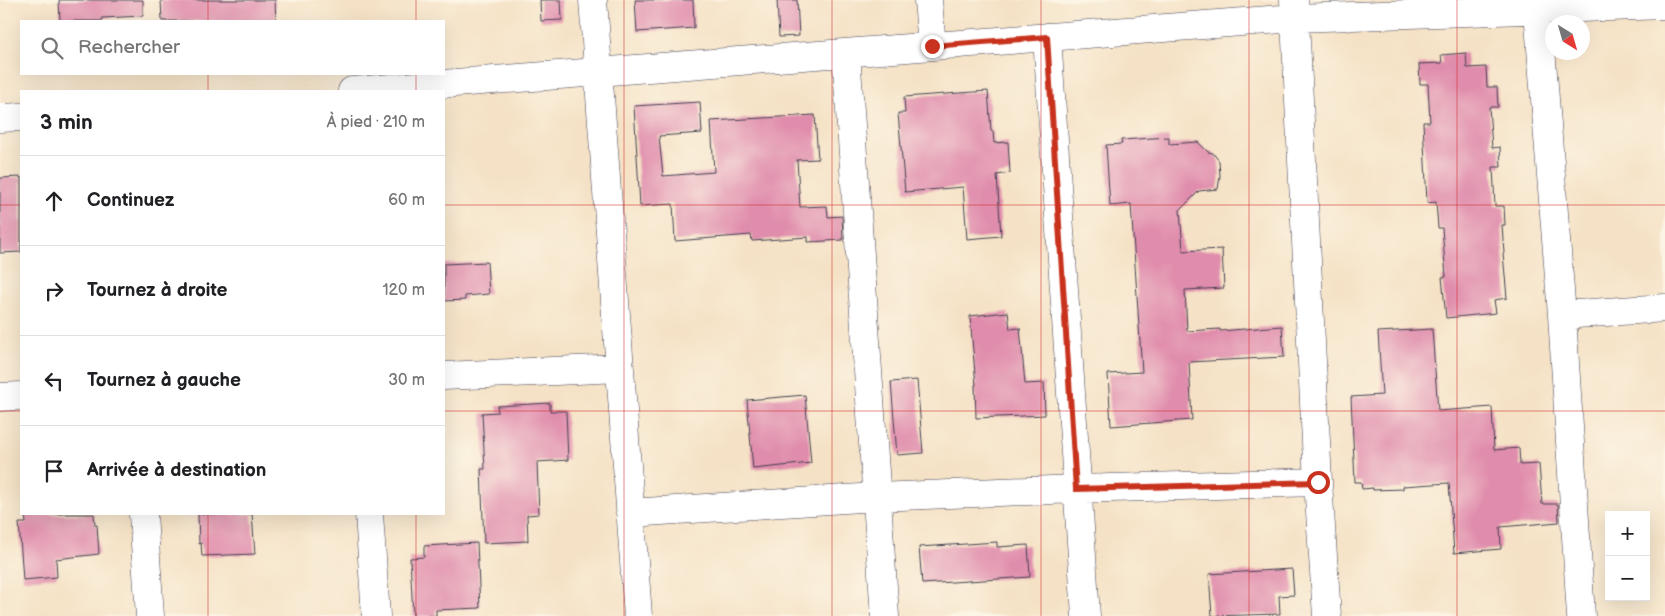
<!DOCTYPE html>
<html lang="fr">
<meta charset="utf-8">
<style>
:root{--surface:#fff;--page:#f6f6f6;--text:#202124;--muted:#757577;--line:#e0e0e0}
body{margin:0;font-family:"Balsamiq Sans",sans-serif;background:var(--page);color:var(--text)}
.controls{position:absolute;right:15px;bottom:15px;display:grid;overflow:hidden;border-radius:0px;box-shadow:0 5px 20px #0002}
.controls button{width:45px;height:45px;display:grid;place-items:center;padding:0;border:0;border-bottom:1px solid var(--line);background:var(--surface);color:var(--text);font:25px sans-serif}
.compass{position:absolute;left:1545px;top:15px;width:45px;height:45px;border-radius:50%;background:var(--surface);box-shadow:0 5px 20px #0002;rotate:143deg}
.stop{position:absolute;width:15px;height:15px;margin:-11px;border:4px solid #c8321e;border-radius:50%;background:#fff}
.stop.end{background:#c8321e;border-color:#fff;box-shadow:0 1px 5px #0008}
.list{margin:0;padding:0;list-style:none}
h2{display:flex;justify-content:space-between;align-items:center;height:65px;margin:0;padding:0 20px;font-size:21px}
h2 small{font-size:16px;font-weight:400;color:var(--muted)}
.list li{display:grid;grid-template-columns:32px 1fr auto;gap:15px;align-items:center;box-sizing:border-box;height:90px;padding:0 20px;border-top:1px solid var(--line)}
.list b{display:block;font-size:19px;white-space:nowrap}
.list em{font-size:16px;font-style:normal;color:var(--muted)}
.icon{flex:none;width:28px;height:28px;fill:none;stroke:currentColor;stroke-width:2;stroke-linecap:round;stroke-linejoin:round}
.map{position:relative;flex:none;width:1665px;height:616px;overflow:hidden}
.search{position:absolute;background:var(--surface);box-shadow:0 5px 20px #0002;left:20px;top:20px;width:425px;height:55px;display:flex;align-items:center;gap:12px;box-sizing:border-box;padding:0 18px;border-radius:0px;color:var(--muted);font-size:19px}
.panel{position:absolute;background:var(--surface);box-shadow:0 5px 20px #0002;left:20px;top:90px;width:425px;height:425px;border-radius:0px}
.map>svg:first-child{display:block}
.building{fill:#e08cac}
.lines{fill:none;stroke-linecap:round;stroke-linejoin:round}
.minor-casing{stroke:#423f50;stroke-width:29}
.minor{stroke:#fff;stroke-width:28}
.route{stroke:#c8321e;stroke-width:6}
.grid{fill:none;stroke:#d62828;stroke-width:1;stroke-opacity:0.55}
</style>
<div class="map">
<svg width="1665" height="616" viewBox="0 0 1665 616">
<rect width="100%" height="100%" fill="#fcf5e5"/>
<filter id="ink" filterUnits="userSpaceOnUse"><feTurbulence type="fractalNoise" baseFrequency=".02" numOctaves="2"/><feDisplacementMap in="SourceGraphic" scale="10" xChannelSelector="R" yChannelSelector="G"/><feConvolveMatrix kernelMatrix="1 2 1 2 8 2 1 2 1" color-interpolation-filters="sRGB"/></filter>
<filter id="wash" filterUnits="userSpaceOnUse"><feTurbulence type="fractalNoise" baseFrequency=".0096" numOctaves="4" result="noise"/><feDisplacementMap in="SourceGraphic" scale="20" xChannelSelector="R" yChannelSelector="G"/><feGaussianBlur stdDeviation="1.12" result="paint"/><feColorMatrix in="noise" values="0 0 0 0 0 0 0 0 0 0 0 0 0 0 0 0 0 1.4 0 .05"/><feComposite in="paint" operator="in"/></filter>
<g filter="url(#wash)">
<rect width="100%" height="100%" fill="#f5e2c6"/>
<g id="blocks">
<!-- building -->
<path class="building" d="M59 0H143V16L102 18V21H60Z
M161 0H275L276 21H162Z
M540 0H561L562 20 541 21Z
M635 0H693L694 28 637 32Z
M777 0H797L799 36 779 37Z
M1466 53 1467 68 1486 67 1487 87H1497L1498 107H1489L1492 148 1500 147 1501 167H1493L1495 206H1504L1505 225H1502L1504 253H1503L1507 298 1494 300 1496 313 1446 318 1442 277H1446L1442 228H1438L1436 202 1427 203 1423 122H1430L1428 84H1420L1419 64 1442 63 1441 55Z
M988 91 991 131H993L994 143 1008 142 1010 173 997 175 1001 236 967 239 963 187 905 192 898 113H905L904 97Z
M700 102 702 133 659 136 663 176 714 172 711 121 815 115 818 159 797 160 800 207 827 206 828 217 842 216 843 240 808 242V237L752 241 751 235 675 241 673 204 640 206 634 106Z
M1169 137V144L1198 142 1208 152 1213 153 1219 161 1220 176 1218 189 1199 191 1180 210 1183 251 1222 249 1224 288 1185 290 1187 331 1220 329V331L1282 326 1284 357 1189 362 1192 420 1111 426 1108 374 1142 372 1131 204 1110 206 1106 145 1122 144 1121 140Z
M21 177V252L0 253V178Z
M487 262 489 294 465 296V300L444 301V264Z
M1008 312 1010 329 1020 328 1025 384 1044 383 1045 415 976 418 975 385H976L970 316Z
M1432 329 1438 411 1492 407 1494 450 1519 448 1520 465 1539 464 1542 504H1558L1559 522 1500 527 1501 549 1454 553 1449 483 1403 486V489L1373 490V488L1362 489 1361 482H1355L1351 397 1382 395 1378 332Z
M917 380 923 453 897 455 891 382Z
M805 395 811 463 753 469 747 400Z
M550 403V411H566L568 460 537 462 539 514 527 515 528 541 484 543 481 469H485L482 413 498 412 497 406Z
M25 514H94L95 525H97L99 554 56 559 57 577 23 580 19 523H26Z
M198 514H252L255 554 202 556 201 543 199 544Z
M997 542V547L1028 545 1030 577 922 584 919 547Z
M477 543 480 608 436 610V616H413L410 558 424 557V546Z
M1292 569 1294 595 1279 596 1280 614 1212 616 1209 574Z"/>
</g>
</g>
<g filter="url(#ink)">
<use href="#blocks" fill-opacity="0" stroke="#423f50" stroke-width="1"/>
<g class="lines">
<defs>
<path id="minor" d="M593 0 638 616
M928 0 932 46
M1294 0 1318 482 1327 616
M1538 10 1562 315 1581 616
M1047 37 1086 616
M846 53 885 616
M352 91 1295 18 1665 5
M0 118 21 117
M1562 315 1665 308
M444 376 620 368
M0 397 21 396
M630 513 876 497 1076 489 1318 482
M143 514 150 616
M369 514 376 616"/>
</defs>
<!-- minor casing -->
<use href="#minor" class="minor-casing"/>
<!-- minor -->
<use href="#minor" class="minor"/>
</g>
</g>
<g class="lines" filter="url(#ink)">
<!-- route -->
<path class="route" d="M932 46 1047 37 1076 489 1318 482"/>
</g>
<!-- grid -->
<path class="grid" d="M208 0V21M416 0V21M624 0V616M832 0V616M1041 0V616M1249 0V616M1457 0V616M208 74V91M416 74V91M0 205H21M444 205H1665M0 411H21M444 411H1665M208 514V616M416 514V616"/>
</svg>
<div class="controls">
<button>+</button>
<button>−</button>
</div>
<svg class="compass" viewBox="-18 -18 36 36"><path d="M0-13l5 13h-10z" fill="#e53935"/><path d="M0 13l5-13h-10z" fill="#757577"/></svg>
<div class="stop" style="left:1318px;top:482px"></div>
<div class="stop end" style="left:932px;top:46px"></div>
<div class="search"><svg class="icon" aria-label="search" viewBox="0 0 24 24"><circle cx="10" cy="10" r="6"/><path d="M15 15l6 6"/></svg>Rechercher</div>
<section class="panel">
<h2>3 min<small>À pied · 210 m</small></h2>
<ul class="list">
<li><svg class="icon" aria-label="ahead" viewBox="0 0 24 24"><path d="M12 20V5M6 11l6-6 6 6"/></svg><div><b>Continuez</b></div><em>60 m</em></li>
<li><svg class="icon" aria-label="right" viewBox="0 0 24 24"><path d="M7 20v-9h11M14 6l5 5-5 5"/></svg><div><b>Tournez à droite</b></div><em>120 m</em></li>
<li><svg class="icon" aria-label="left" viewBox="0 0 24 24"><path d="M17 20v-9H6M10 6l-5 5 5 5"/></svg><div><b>Tournez à gauche</b></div><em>30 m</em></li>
<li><svg class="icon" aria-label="arrive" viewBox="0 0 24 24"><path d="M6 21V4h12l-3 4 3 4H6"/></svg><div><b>Arrivée à destination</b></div></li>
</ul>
</section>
</div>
